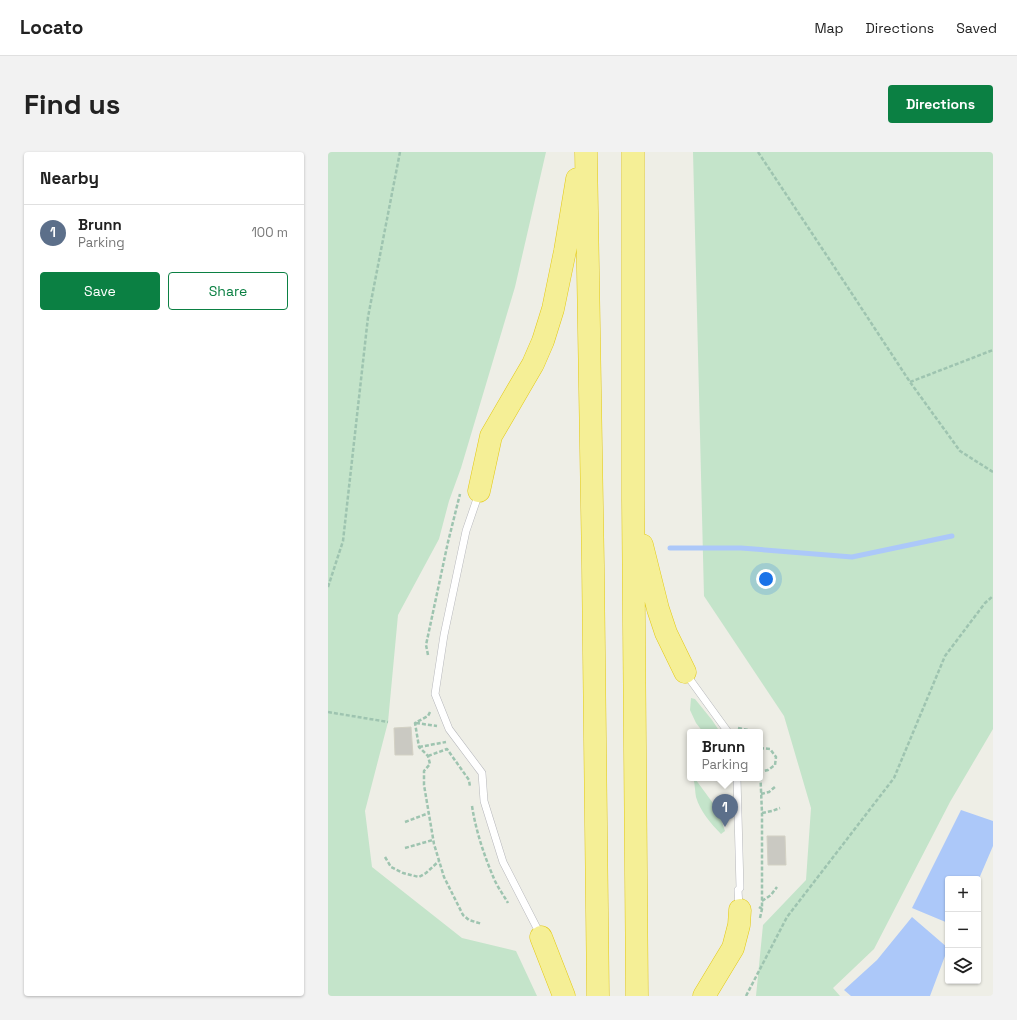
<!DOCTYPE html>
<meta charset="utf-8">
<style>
:root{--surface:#fff;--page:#f2f2f2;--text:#222;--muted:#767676;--line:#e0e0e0;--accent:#0b8043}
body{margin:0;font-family:"Space Grotesk",sans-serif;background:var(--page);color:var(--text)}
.controls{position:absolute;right:12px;bottom:12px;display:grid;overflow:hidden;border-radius:4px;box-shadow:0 1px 3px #0004}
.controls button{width:36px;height:36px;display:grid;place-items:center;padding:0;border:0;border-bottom:1px solid var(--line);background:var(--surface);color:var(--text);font:20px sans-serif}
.you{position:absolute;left:438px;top:427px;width:14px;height:14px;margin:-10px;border:3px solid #fff;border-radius:50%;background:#1a73e8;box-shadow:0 0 0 6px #1a73e833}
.badge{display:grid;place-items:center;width:26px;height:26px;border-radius:50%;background:var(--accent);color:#fff;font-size:13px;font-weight:700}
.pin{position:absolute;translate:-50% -33px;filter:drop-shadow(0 1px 2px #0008)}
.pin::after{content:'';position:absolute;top:21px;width:14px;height:12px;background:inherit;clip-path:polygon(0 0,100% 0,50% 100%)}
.popup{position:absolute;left:359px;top:577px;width:76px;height:52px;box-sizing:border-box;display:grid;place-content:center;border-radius:4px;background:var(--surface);filter:drop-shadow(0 1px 3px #0005);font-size:13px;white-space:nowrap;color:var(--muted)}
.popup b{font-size:15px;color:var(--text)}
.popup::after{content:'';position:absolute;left:50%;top:100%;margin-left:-8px;border:8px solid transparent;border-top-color:var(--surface)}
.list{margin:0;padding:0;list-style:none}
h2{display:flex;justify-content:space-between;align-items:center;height:52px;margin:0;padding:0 16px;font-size:17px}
h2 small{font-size:13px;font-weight:400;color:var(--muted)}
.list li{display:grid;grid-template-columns:26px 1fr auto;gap:12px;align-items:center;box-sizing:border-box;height:56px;padding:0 16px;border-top:1px solid var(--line)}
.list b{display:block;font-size:15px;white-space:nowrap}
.list p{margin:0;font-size:13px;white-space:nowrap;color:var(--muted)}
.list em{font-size:13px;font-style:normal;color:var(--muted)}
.actions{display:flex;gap:8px;padding:12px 16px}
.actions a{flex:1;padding:9px 0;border:1px solid var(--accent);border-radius:4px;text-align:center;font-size:14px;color:var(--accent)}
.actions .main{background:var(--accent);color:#fff}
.icon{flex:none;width:22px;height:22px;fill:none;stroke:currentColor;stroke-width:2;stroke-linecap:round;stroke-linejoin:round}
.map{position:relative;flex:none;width:665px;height:844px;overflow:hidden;border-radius:4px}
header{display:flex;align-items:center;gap:24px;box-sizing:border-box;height:56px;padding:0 20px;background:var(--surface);border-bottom:1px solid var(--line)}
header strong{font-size:19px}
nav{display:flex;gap:22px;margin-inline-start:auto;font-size:14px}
.intro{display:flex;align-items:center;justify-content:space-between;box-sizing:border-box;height:96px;padding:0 24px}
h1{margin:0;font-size:28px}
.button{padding:10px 18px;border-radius:4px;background:var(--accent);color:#fff;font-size:14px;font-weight:700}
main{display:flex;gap:24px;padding:0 24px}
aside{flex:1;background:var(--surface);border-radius:4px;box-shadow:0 1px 3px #0004}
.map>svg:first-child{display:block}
.green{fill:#c4e4ca}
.water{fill:#acc8f9}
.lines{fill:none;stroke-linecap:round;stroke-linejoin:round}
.stream{stroke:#acc8f9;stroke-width:5}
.building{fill:#cac9c2;stroke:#d3d1c4}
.lane-casing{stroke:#b6b7bb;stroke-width:8}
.highway-casing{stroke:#e3c912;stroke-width:23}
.path{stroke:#9ec4b0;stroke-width:2.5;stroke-dasharray:4 2;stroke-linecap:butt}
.lane{stroke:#fff;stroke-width:7}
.highway{stroke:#f5ef96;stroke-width:22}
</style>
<header>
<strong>Locato</strong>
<nav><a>Map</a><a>Directions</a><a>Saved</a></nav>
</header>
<div class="intro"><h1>Find us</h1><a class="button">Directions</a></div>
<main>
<aside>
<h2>Nearby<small></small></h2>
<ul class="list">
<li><span class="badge" style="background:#5c6f8a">1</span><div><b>Brunn</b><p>Parking</p></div><em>100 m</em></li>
</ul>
<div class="actions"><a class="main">Save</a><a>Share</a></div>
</aside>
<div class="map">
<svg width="665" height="844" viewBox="0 0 665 844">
<rect width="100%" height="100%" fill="#eeeee6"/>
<!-- green -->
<path class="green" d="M0 0H218L187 135 133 316 121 349 111 387 70 463 60 570 37 659 44 715 134 786 188 799 209 844H0Z
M365 0H665V577L622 650 546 797 505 836 512 844H428L435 773 478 728 483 656 456 564 376 444Z
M363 546 367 547 384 568 392 580H375L368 571 362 558Z
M368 628 390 658 397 679 393 682C383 672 372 659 368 645 367 640 367 634 366 629Z"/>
<!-- water -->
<path class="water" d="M633 658 665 669V694L650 729V727H620V771L584 756Z
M584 765 620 796 602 844H523L516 838 549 808Z"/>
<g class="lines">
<!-- stream -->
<path class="stream" d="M342 396H413L524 405 624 384"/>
</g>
<!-- building -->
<path class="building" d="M83 575 85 603H67L66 576Z
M439 684H457L458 713H440Z"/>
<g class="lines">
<defs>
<path id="lane" d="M151 341 138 379 116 483 107 542 121 577 154 621 156 649 175 710 212 782
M358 522 400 580
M409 626 412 736 410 738 411 755"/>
<path id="highway" d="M258 0C263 281 268 563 270 844
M305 0V347L309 844
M151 339 163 284 205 212 215 189 225 157 237 99 249 27
M314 393 330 457 338 481 357 520
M213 785 236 844
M376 844 405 796 411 773 412 758"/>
</defs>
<!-- lane casing -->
<use href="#lane" class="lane-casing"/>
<!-- highway casing -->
<use href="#highway" class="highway-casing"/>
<!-- path -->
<path class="path" d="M430 0 509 119 582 230 632 299 665 320
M582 230 665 198
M0 435 15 389 40 165 72 0
M100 503 98 493 120 390 132 342
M0 560 60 570
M102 560 100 564 87 571 91 595 100 604 102 612 96 619V633L106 692 116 725 135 763 141 768 154 772
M88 571 109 574
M410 576 425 579 426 580
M91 595 118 590
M432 596 442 597 448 605 447 613 440 618 432 620
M100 604 119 597 141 628 142 635
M433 642 441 640 448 634
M144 654C148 680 157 706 167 729 171 737 176 744 180 751
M434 661 444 659 452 656
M77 670 101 661
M77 696 105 688
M57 705 63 715 75 721 91 725 98 721 111 709
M434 749 443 743 449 735
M431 755 434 757V661L432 615
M432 766 434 757
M418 844 459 765 566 626 617 504 657 451 665 444"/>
<!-- lane -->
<use href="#lane" class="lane"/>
<!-- highway -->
<use href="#highway" class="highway"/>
</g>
</svg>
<div class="controls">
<button>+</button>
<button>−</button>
<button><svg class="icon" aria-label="layers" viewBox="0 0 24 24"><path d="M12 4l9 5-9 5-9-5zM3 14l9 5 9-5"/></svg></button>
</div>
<div class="you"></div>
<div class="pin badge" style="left:397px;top:675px;background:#5c6f8a">1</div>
<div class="popup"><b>Brunn</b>Parking</div>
</div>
</main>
